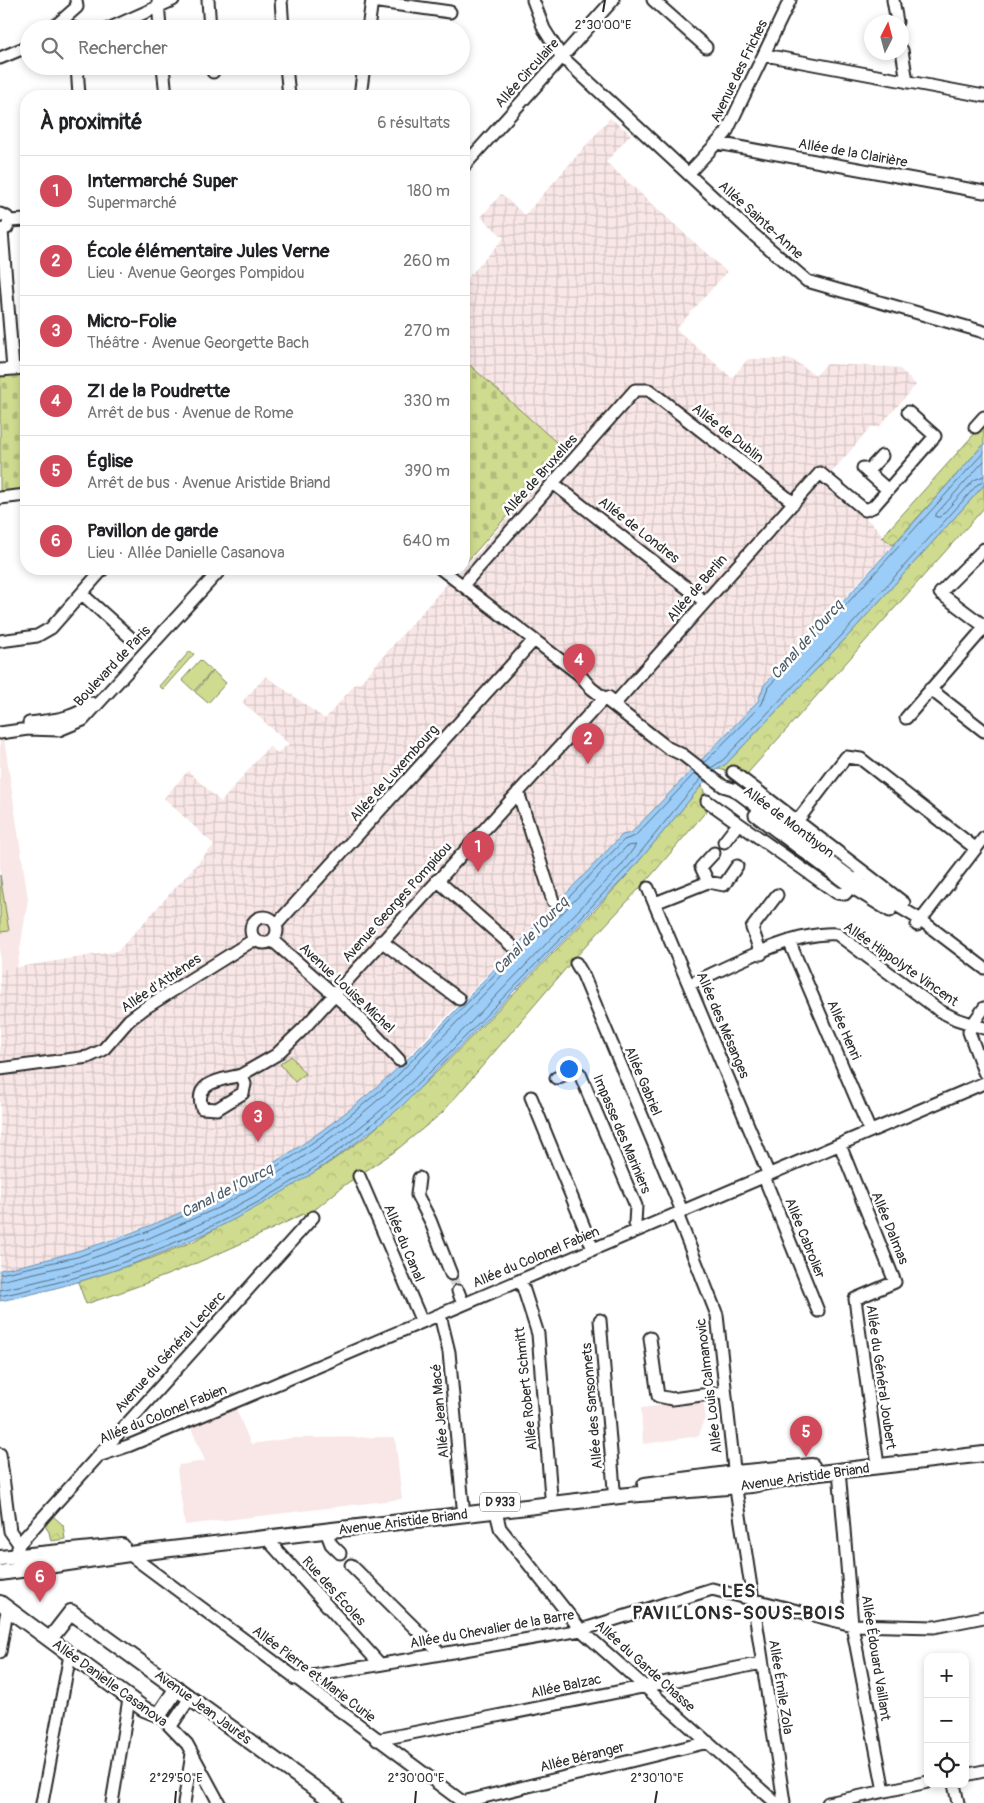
<!DOCTYPE html>
<html lang="fr">
<meta charset="utf-8">
<style>
:root{--surface:#fff;--page:#f2f2f2;--text:#202124;--muted:#757577;--line:#e0e0e0;--accent:#d1495b}
body{margin:0;font-family:Pangolin,sans-serif;background:var(--page);color:var(--text)}
.controls{position:absolute;right:15px;bottom:15px;display:grid;overflow:hidden;border-radius:10px;box-shadow:0 2px 8px #0003}
.controls button{width:45px;height:45px;display:grid;place-items:center;padding:0;border:0;border-bottom:1px solid var(--line);background:var(--surface);color:var(--text);font:25px sans-serif}
.compass{position:absolute;left:864px;top:15px;width:45px;height:45px;border-radius:50%;background:var(--surface);box-shadow:0 2px 8px #0003;rotate:6deg}
.you{position:absolute;left:568px;top:1068px;width:18px;height:18px;margin:-12px;border:4px solid #fff;border-radius:50%;background:#1a73e8;box-shadow:0 0 0 8px #1a73e833}
.badge{display:grid;place-items:center;width:32px;height:32px;border-radius:50%;background:var(--accent);color:#fff;font-size:16px;font-weight:700}
.pin{position:absolute;translate:-50% -41px;filter:drop-shadow(0 1px 2px #0008)}
.pin::after{content:'';position:absolute;top:26px;width:18px;height:15px;background:inherit;clip-path:polygon(0 0,100% 0,50% 100%)}
.list{margin:0;padding:0;list-style:none}
h2{display:flex;justify-content:space-between;align-items:center;height:65px;margin:0;padding:0 20px;font-size:21px}
h2 small{font-size:16px;font-weight:400;color:var(--muted)}
.list li{display:grid;grid-template-columns:32px 1fr auto;gap:15px;align-items:center;box-sizing:border-box;height:70px;padding:0 20px;border-top:1px solid var(--line)}
.list b{display:block;font-size:19px;white-space:nowrap}
.list p{margin:0;font-size:16px;white-space:nowrap;color:var(--muted)}
.list em{font-size:16px;font-style:normal;color:var(--muted)}
.icon{flex:none;width:28px;height:28px;fill:none;stroke:currentColor;stroke-width:2;stroke-linecap:round;stroke-linejoin:round}
.map{position:relative;flex:none;width:984px;height:1803px;overflow:hidden}
.search{position:absolute;background:var(--surface);box-shadow:0 2px 8px #0003;left:20px;top:20px;width:450px;height:55px;display:flex;align-items:center;gap:12px;box-sizing:border-box;padding:0 18px;border-radius:28px;color:var(--muted);font-size:19px}
.panel{position:absolute;background:var(--surface);box-shadow:0 2px 8px #0003;left:20px;top:90px;width:450px;height:485px;border-radius:20px}
.map>svg:first-child{display:block}
.built{fill:#f8e7e6}
.industrial{fill:url(#industrial-grid)}
.cemetery{fill:url(#cemetery-stones);stroke:#7d835c}
.park{fill:url(#park-crowns);stroke:#7d835c}
.pitch{fill:#cfdb8e;stroke:#7d835c}
.water{fill:#9bcdf8;stroke:#6e8ca6}
.lines{fill:none;stroke-linecap:round;stroke-linejoin:round}
.shore{stroke:#586c7d;stroke-width:1}
.minor-tunnel{stroke:#d5d5d5;stroke-width:11;stroke-dasharray:11 5.5;stroke-linecap:butt}
.minor-casing{stroke:#2b2b2b;stroke-width:15}
.major-casing{stroke:#2b2b2b;stroke-width:18}
.minor{stroke:#fff;stroke-width:11}
.major{stroke:#fff;stroke-width:14}
.ticks{fill:none;stroke:#2b2b2b;stroke-width:2}
.labels{text-anchor:middle;dominant-baseline:central;stroke-width:5;stroke-linejoin:round;paint-order:stroke}
.shield{fill:#fff;stroke:#6b6b6b;stroke-width:1}
.shield-label{font-size:12px;font-weight:bold;fill:#2b2b2b}
.street-label{font-size:14px;fill:#2b2b2b;stroke:#fff}
.water-label{font-size:15px;font-style:italic;fill:#4d5c68;stroke:#fff}
.district-label{font-size:19px;font-weight:bold;letter-spacing:1px;fill:#2b2b2b;stroke:#fff}
.ticks-label{font-size:12px;text-anchor:middle;fill:#2b2b2b;stroke:#fff;stroke-width:5;stroke-linejoin:round;paint-order:stroke}
</style>
<div class="map">
<svg width="984" height="1803" viewBox="0 0 984 1803">
<defs>
<pattern id="industrial-grid" width="8" height="8" patternUnits="userSpaceOnUse" patternTransform="scale(1.25)"><rect width="8" height="8" fill="#f8e7e6"/><path d="M0 4h8M4 0v8" fill="none" stroke="#d5c6c5"/></pattern>
<pattern id="cemetery-stones" width="16" height="16" patternUnits="userSpaceOnUse" patternTransform="scale(1.25)"><rect width="16" height="16" fill="#cfdb8e"/><path d="M2 7V4a2 2 0 0 1 4 0v3zM10 15v-3a2 2 0 0 1 4 0v3z" fill="#b2bc7b"/></pattern>
<pattern id="park-crowns" width="20" height="18" patternUnits="userSpaceOnUse" patternTransform="scale(1.25)"><rect width="20" height="18" fill="#cfdb8e"/><path d="M2 6a3 3 0 1 1 6 0M12 15a3 3 0 1 1 6 0" fill="none" stroke="#b2bc7b"/></pattern>
</defs>
<rect width="100%" height="100%" fill="#fff"/>
<filter id="ink" filterUnits="userSpaceOnUse"><feTurbulence type="fractalNoise" baseFrequency=".02" numOctaves="2"/><feDisplacementMap in="SourceGraphic" scale="10" xChannelSelector="R" yChannelSelector="G"/><feConvolveMatrix kernelMatrix="1 2 1 2 8 2 1 2 1" color-interpolation-filters="sRGB"/></filter>
<g filter="url(#ink)">
<!-- built -->
<path class="built" d="M4 738 28 899 17 968 0 970V739Z
M703 1400 706 1420 703 1421 699 1436 643 1444 641 1408Z
M236 1409 251 1444 293 1438 395 1437 402 1499 185 1525 177 1470 179 1465 205 1461 191 1428Z"/>
<!-- industrial -->
<path class="industrial" d="M610 118 631 134 606 162 727 272 676 329 732 378 748 359H791L816 375 827 364 892 367 900 369 916 385 879 427H871L824 481 879 530 882 537 893 545 764 685 758 700 631 833 622 835 389 1076 339 1118 290 1153 249 1178 180 1214 75 1252 0 1270V970L118 951 214 845 164 798 188 771 221 802 269 746 277 753 289 744 242 702 266 676 325 719 357 682 359 684 445 586 464 569 565 450 464 360V282L504 238 481 217 501 194 525 215Z"/>
<!-- cemetery -->
<path class="cemetery" d="M464 360 565 450 464 565Z
M26 373V491L0 493V375Z"/>
<!-- park -->
<path class="park" d="M984 423V444L893 545 882 537Z
M984 485V508L746 775 718 769 726 764 847 637Z
M702 785 709 808 650 877 574 959 442 1113 394 1152 346 1184 306 1217 303 1214C233 1249 161 1280 86 1304L78 1282 152 1258 194 1241 323 1167 367 1136 439 1070 597 908 629 873Z
M53 1516 63 1525 65 1539 51 1541 49 1532 45 1526Z"/>
<!-- pitch -->
<path class="pitch" d="M190 651 194 654 163 689 159 686Z
M200 660 212 671 194 691 182 680Z
M213 671 226 683 208 703 195 692Z
M0 875 9 931 0 932Z
M291 1056 305 1074 295 1082 280 1064Z"/>
<!-- water -->
<path class="water" d="M984 444V485L847 637 726 764 718 769 702 785 629 873 403 1105C284 1206 153 1270 0 1301V1270C144 1242 280 1175 389 1076 422 1047 452 1014 482 982 529 933 575 884 622 835L631 833 758 701 764 685 823 624Z"/>
<g class="lines">
<!-- shore -->
<path class="shore" d="M984 461 936 514V517H940L974 480 984 476
M704 763 762 704 768 687 826 627 984 452
M711 768 723 760 843 634 978 484 984 482
M0 1274 77 1257 144 1233 217 1201 292 1157 342 1122 393 1080 624 840 635 836 695 773
M0 1281 78 1263 147 1239 220 1207 296 1162 346 1127 397 1084 627 846 636 845 621 866C571 918 521 970 471 1022 435 1058 400 1097 359 1128 252 1209 131 1263 0 1290
M0 1296C132 1269 258 1216 364 1131 412 1093 454 1048 497 1004 539 960 583 917 624 871 651 842 674 808 702 778"/>
<!-- minor-tunnel -->
<path class="minor-tunnel" d="M451 1274 458 1291"/>
<defs>
<path id="minor" d="M208 0 210 29
M281 0 283 29
M533 0 544 29 561 56 754 235 807 281 984 332
M653 0 706 47
M893 0 897 22
M158 1 160 29
M372 1 450 12
M59 23 76 29
M52 29 77 7 76 0
M108 29 173 0
M368 29 372 0
M902 50 907 82
M765 55 984 96
M0 58 29 46
M77 66 79 96
M163 66 166 96
M213 66V72
M286 66 289 96
M360 96 364 66
M717 143 984 192
M464 166 613 0
M688 174 726 133 790 0
M0 214 7 217 9 221 7 228 0 230
M9 221 26 220
M2 231 13 369
M0 370 26 368
M975 427 984 417
M863 468 888 490
M867 472 882 456
M553 483 705 602
M0 498 26 495
M984 549 940 593 984 626
M441 569 580 675 591 688 668 748 683 755 723 786 733 789 856 881 921 920 984 968
M463 585 635 390H649L794 503
M82 594 132 639
M0 641 37 636 51 628 103 569
M930 689 984 731
M608 697 614 702 618 700 820 473 865 510 873 507 935 436 908 412
M906 718 984 628
M29 723C50 720 75 720 91 703
M0 733 28 729 59 730 83 720 221 569
M518 792 553 901
M707 801 837 893 845 894 864 872 733 772
M755 815 851 887 890 911
M798 820 846 757 861 759 975 848
M724 842 738 824
M714 853 701 867 708 882 724 885 737 866
M864 872 904 903
M437 880 511 945
M648 888 769 1175
M655 903 708 882
M251 930a13 13 0 1 1 26 0a13 13 0 1 1-26 0Z
M276 925 534 640
M917 925 984 838
M272 940 355 1013 399 1060
M381 941 459 999
M789 941 870 1131
M761 954 752 928 777 895
M576 963 583 975 682 1211
M690 984C731 966 792 931 837 934L940 1011 956 1019 984 1028
M984 1008 972 1025 969 1032 984 1072
M0 1069 88 1057 103 1050 129 1020 145 1008 255 939
M241 1075C222 1080 193 1081 202 1108L217 1109 243 1093 245 1084 241 1075 276 1055 303 1029 604 698
M556 1078 574 1071 580 1074 636 1206 635 1223 637 1230
M531 1097 593 1249
M840 1145 895 1282 855 1299 877 1458
M359 1176 422 1322
M764 1177 818 1311
M419 1178 417 1195 430 1220 451 1274
M677 1214 717 1315 737 1496 784 1802
M521 1281 538 1334 551 1496
M458 1291 463 1304
M440 1315 449 1352 463 1506
M600 1320 614 1489
M650 1338 658 1396 672 1399 724 1392
M0 1454 10 1531 19 1544
M98 1456 128 1446 241 1399 984 1083
M839 1470 852 1625 884 1791
M496 1512 500 1528 581 1630 776 1803
M326 1531 331 1544 340 1553
M266 1538 379 1663
M129 1554 464 1803
M16 1556 19 1544 313 1217
M351 1565 440 1653
M0 1652 6 1616 10 1610
M295 1679 581 1630 712 1589 852 1625 934 1627 984 1617
M159 1715 187 1744 219 1803
M171 1726 190 1698
M377 1740 762 1663
M965 1775 984 1771
M954 1784 958 1803
M463 1802 708 1742
M42 1803 70 1655
M112 1803 128 1705 132 1700
M184 1803 192 1754
M828 1803 928 1782"/>
<path id="major" d="M645 1485 735 1473 812 1466
M0 1558 122 1546
M0 1573 129 1554 628 1495 752 1485 811 1474 984 1454
M0 1603 144 1709 159 1715 177 1688
M50 1639 71 1612 335 1803"/>
</defs>
<!-- minor casing -->
<use href="#minor" class="minor-casing"/>
<!-- major casing -->
<use href="#major" class="major-casing"/>
<!-- minor -->
<use href="#minor" class="minor"/>
<!-- major -->
<use href="#major" class="major"/>
</g>
</g>
<!-- ticks -->
<path class="ticks" d="M603 12 605 0M175 1803 176 1791M415 1803 416 1791M655 1803 657 1791"/>
<g class="labels">
<!-- shield labels -->
<rect class="shield" x="480" y="1492.5" width="40" height="19" rx="4"/>
<g class="shield-label">
<text x="500" y="1502">D 933</text>
</g>
<!-- street labels -->
<g class="street-label">
<text transform="translate(739 71) rotate(-64)">Avenue des Friches</text>
<text transform="translate(527 73) rotate(-48)">Allée Circulaire</text>
<text transform="translate(853 153) rotate(10)">Allée de la Clairière</text>
<text transform="translate(761 220) rotate(42)">Allée Sainte-Anne</text>
<text transform="translate(728 433) rotate(38)">Allée de Dublin</text>
<text transform="translate(540 475) rotate(-48)">Allée de Bruxelles</text>
<text transform="translate(639 530) rotate(38)">Allée de Londres</text>
<text transform="translate(697 588) rotate(-49)">Allée de Berlin</text>
<text transform="translate(112 666) rotate(-47)">Boulevard de Paris</text>
<text transform="translate(394 773) rotate(-48)">Allée de Luxembourg</text>
<text transform="translate(789 822) rotate(37)">Allée de Monthyon</text>
<text transform="translate(397 902) rotate(-48)">Avenue Georges Pompidou</text>
<text transform="translate(901 964) rotate(35)">Allée Hippolyte Vincent</text>
<text transform="translate(161 983) rotate(-34)">Allée d'Athènes</text>
<text transform="translate(347 988) rotate(43)">Avenue Louise Michel</text>
<text transform="translate(723 1025) rotate(67)">Allée des Mésanges</text>
<text transform="translate(844 1030) rotate(66)">Allée Henri</text>
<text transform="translate(643 1081) rotate(67)">Allée Gabriel</text>
<text transform="translate(622 1134) rotate(67)">Impasse des Mariniers</text>
<text transform="translate(890 1228) rotate(68)">Allée Dalmas</text>
<text transform="translate(805 1238) rotate(68)">Allée Cabrolier</text>
<text transform="translate(404 1243) rotate(67)">Allée du Canal</text>
<text transform="translate(536 1257) rotate(-23)">Allée du Colonel Fabien</text>
<text transform="translate(170 1352) rotate(-48)">Avenue du Général Leclerc</text>
<text transform="translate(881 1377) rotate(82)">Allée du Général Joubert</text>
<text transform="translate(709 1386) rotate(-97)">Allée Louis Calmanovic</text>
<text transform="translate(526 1389) rotate(-96)">Allée Robert Schmitt</text>
<text transform="translate(592 1406) rotate(-95)">Allée des Sansonnets</text>
<text transform="translate(440 1411) rotate(-95)">Allée Jean Macé</text>
<text transform="translate(163 1414) rotate(-22)">Allée du Colonel Fabien</text>
<text transform="translate(805 1477) rotate(-8)">Avenue Aristide Briand</text>
<text transform="translate(403 1522) rotate(-7)">Avenue Aristide Briand</text>
<text transform="translate(334 1591) rotate(48)">Rue des Écoles</text>
<text transform="translate(492 1629) rotate(-10)">Allée du Chevalier de la Barre</text>
<text transform="translate(876 1658) rotate(81)">Allée Édouard Vaillant</text>
<text transform="translate(645 1666) rotate(42)">Allée du Garde Chasse</text>
<text transform="translate(314 1674) rotate(37)">Allée Pierre et Marie Curie</text>
<text transform="translate(110 1683) rotate(36)">Allée Danielle Casanova</text>
<text transform="translate(566 1686) rotate(-12)">Allée Balzac</text>
<text transform="translate(781 1687) rotate(81)">Allée Émile Zola</text>
<text transform="translate(203 1707) rotate(36)">Avenue Jean Jaurès</text>
<text transform="translate(582 1757) rotate(-14)">Allée Béranger</text>
</g>
<!-- water labels -->
<g class="water-label">
<text transform="translate(807 640) rotate(-48)">Canal de l'Ourcq</text>
<text transform="translate(531 936) rotate(-46)">Canal de l'Ourcq</text>
<text transform="translate(227 1191) rotate(-27)">Canal de l'Ourcq</text>
</g>
<!-- district labels -->
<g class="district-label">
<text x="739" y="1591">LES<tspan x="739" dy="22">PAVILLONS-SOUS-BOIS</tspan></text>
</g>
</g>
<g class="ticks-label">
<text x="603" y="29">2°30'00"E</text>
<text x="176" y="1782">2°29'50"E</text>
<text x="416" y="1782">2°30'00"E</text>
<text x="657" y="1782">2°30'10"E</text>
</g>
</svg>
<div class="controls">
<button>+</button>
<button>−</button>
<button><svg class="icon" aria-label="locate" viewBox="0 0 24 24"><circle cx="12" cy="12" r="6"/><path d="M12 2v4M12 18v4M2 12h4M18 12h4"/></svg></button>
</div>
<svg class="compass" viewBox="-18 -18 36 36"><path d="M0-13l5 13h-10z" fill="#e53935"/><path d="M0 13l5-13h-10z" fill="#757577"/></svg>
<div class="you"></div>
<div class="pin badge" style="left:478px;top:872px">1</div>
<div class="pin badge" style="left:588px;top:764px">2</div>
<div class="pin badge" style="left:258px;top:1142px">3</div>
<div class="pin badge" style="left:579px;top:685px">4</div>
<div class="pin badge" style="left:806px;top:1457px">5</div>
<div class="pin badge" style="left:40px;top:1602px">6</div>
<div class="search"><svg class="icon" aria-label="search" viewBox="0 0 24 24"><circle cx="10" cy="10" r="6"/><path d="M15 15l6 6"/></svg>Rechercher</div>
<section class="panel">
<h2>À proximité<small>6 résultats</small></h2>
<ul class="list">
<li><span class="badge">1</span><div><b>Intermarché Super</b><p>Supermarché</p></div><em>180 m</em></li>
<li><span class="badge">2</span><div><b>École élémentaire Jules Verne</b><p>Lieu · Avenue Georges Pompidou</p></div><em>260 m</em></li>
<li><span class="badge">3</span><div><b>Micro-Folie</b><p>Théâtre · Avenue Georgette Bach</p></div><em>270 m</em></li>
<li><span class="badge">4</span><div><b>ZI de la Poudrette</b><p>Arrêt de bus · Avenue de Rome</p></div><em>330 m</em></li>
<li><span class="badge">5</span><div><b>Église</b><p>Arrêt de bus · Avenue Aristide Briand</p></div><em>390 m</em></li>
<li><span class="badge">6</span><div><b>Pavillon de garde</b><p>Lieu · Allée Danielle Casanova</p></div><em>640 m</em></li>
</ul>
</section>
</div>
